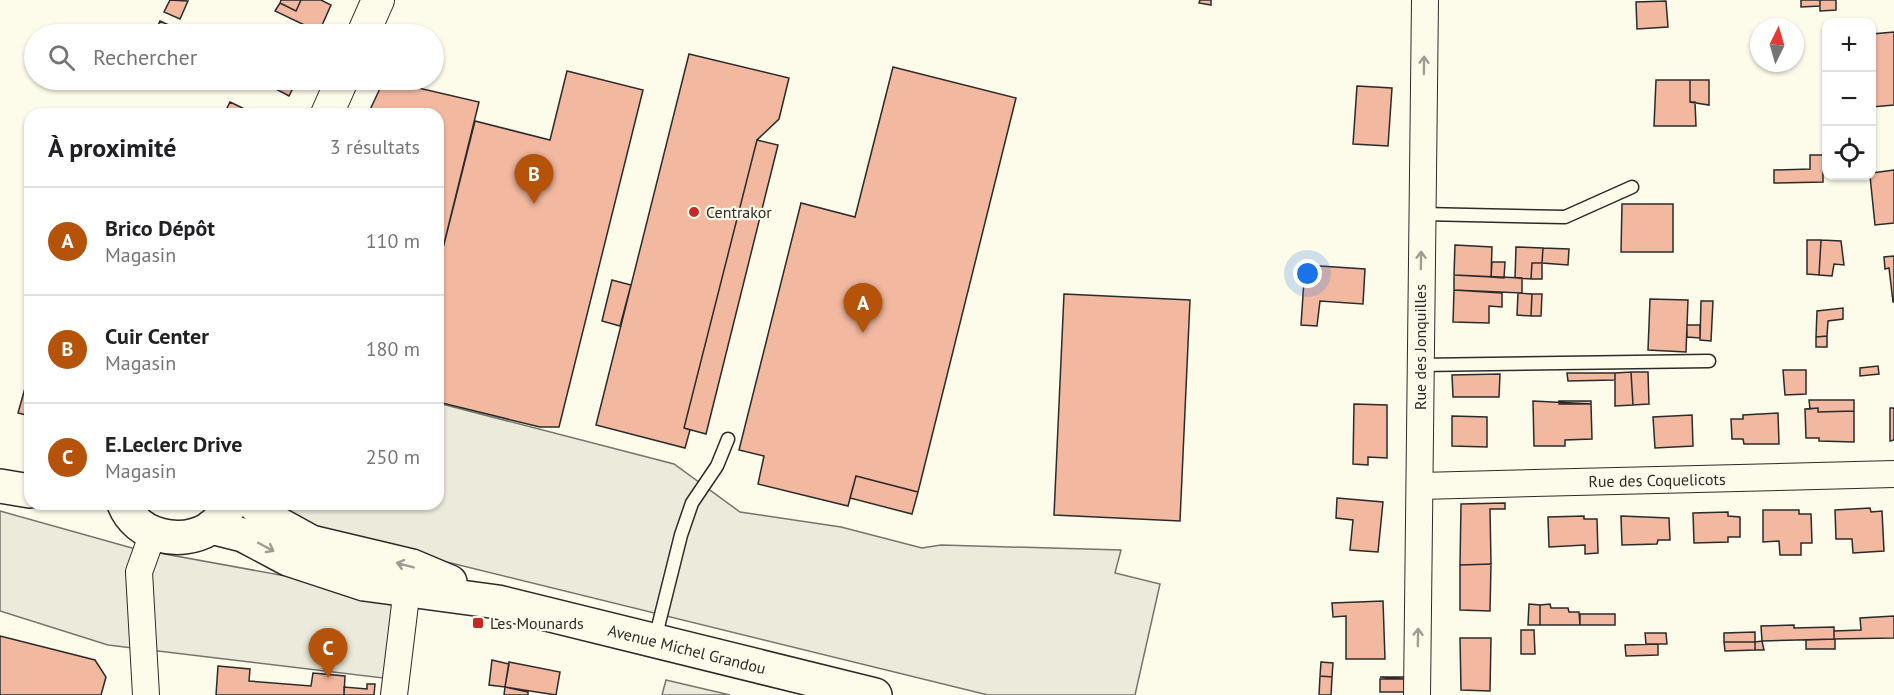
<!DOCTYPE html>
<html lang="fr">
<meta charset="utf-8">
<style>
:root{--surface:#fff;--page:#f2f2f2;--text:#202124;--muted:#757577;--line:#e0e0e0;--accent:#b45309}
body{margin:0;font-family:"PT Sans",sans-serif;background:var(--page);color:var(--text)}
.controls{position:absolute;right:18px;top:18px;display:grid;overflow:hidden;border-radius:12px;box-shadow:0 2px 4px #0004}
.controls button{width:54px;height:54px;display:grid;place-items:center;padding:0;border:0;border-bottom:2px solid var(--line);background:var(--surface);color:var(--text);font:30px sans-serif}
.compass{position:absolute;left:1750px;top:18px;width:54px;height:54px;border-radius:50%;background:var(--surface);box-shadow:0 2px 4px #0004;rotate:5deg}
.you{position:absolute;left:1308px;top:274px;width:21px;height:21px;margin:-15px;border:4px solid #fff;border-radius:50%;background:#1a73e8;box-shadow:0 0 0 9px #1a73e833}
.badge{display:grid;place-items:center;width:39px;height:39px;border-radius:50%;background:var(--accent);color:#fff;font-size:20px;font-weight:700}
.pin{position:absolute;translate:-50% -50px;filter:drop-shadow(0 2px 3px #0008)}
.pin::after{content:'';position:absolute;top:32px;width:21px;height:18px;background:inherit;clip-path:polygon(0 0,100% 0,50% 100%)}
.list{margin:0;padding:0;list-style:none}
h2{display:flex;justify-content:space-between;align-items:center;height:78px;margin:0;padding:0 24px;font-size:26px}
h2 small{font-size:20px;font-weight:400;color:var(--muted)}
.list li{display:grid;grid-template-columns:39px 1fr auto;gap:18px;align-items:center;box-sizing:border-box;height:108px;padding:0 24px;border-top:2px solid var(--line)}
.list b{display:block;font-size:22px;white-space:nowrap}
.list p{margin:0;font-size:20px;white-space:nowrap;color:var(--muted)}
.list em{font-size:20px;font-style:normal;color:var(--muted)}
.icon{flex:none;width:33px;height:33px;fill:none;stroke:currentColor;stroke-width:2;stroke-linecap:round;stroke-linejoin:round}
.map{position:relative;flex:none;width:1894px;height:695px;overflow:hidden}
.search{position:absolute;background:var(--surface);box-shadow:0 2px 4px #0004;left:24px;top:24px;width:420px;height:66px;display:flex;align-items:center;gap:15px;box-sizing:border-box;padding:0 21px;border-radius:33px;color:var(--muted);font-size:22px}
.panel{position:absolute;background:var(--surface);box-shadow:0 2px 4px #0004;left:24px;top:108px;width:420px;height:402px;border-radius:18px}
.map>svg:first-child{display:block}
.parking{fill:#eceadb;stroke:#74746e;stroke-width:1.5}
.building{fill:#f2b8a0;stroke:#2b2b2b;stroke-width:1.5}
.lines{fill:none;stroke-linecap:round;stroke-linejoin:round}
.service-casing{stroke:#2b2b2b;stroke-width:15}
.minor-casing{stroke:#2b2b2b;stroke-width:28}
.tertiary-casing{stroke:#2b2b2b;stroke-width:34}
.secondary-casing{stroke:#2b2b2b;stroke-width:36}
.service{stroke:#fdfbea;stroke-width:12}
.minor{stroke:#fdfbea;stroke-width:26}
.tertiary{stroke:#fdfbea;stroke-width:32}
.secondary{stroke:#fdfbea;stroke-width:33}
.oneway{stroke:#9e9d94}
.poi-dot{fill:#c62828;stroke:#fdfbea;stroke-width:2}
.labels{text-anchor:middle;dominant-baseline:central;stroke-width:4.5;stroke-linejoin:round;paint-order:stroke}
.poi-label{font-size:16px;fill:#2b2b2b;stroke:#fdfbea;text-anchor:start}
.street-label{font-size:16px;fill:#2b2b2b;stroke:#fdfbea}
</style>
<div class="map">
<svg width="1894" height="695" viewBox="0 0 1894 695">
<rect width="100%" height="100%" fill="#fdfbea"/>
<!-- parking -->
<path class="parking" d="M438 403 674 464 740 512 841 527 922 548 941 545 1121 550 1115 573 1160 584 1135 695H988L284 522 277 504H438Z
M0 511 132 548 395 596 383 678 108 645 0 611Z
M666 680 730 695H662Z"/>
<!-- building -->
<path class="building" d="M170 0 188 1 180 19 164 12Z
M281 0H301L296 11 280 3Z
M301 0H321L331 5 319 32 275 11 280 3 296 11Z
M1200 0H1211V5L1199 3Z
M1801 0H1820V6L1801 7Z
M1820 0H1836V10L1820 11Z
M1666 1 1668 27 1637 29 1636 2Z
M160 21 186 33V34H154Z
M1894 32V105L1872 107V34Z
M689 54 789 78 779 119 757 140 684 428 690 430 685 448 596 425Z
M893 67 1016 98 918 492 856 476 848 506 758 484 764 456 739 450 801 203 855 217Z
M567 71 643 90 559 427H540L438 402V268L475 121 550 140Z
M259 80H297L289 96Z
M384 80 479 102 438 268V114H368Z
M1656 80H1690V102H1695L1696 126H1654Z
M1690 80H1709V105L1690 102Z
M1357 86 1392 88 1388 146 1353 144Z
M230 102 255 114H224Z
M757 140 778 145 706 434 684 428Z
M1810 155H1823V182L1774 183V170L1810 169Z
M1894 170V223L1875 225 1870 176 1872 173Z
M1622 204H1673V252H1621Z
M1807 240H1821L1819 275 1807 274Z
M1821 240 1841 241 1844 265 1834 264 1832 276 1819 275Z
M1455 245 1492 247 1491 277 1454 275Z
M1516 247 1543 248 1542 263H1532L1531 279 1515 278Z
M1543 248 1569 249 1568 265 1542 263Z
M1894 256V302H1893L1889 268 1885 269 1884 257Z
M1492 262H1505L1504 278 1491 277Z
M1532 263H1542V279H1531Z
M1305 265 1365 269 1363 304 1320 301 1317 326 1301 325Z
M1454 275 1522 278V293L1454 290Z
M612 280 631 285 620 326 602 321Z
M1454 290 1502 293V307L1489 306V323L1453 322Z
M1518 293 1532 294 1531 316 1517 315Z
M1064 294 1190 300 1180 521 1054 515Z
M1532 294H1542L1541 316H1531Z
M1650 299 1688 300 1686 352 1648 350Z
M1701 301H1713L1711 341 1700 340Z
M1843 308V319L1828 321 1827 336 1816 337 1817 311Z
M1687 325H1700V338L1687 337Z
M1827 336V347H1816V337Z
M1878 366 1879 374 1860 376V368Z
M1783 370H1806V394L1785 395Z
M1631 372H1648L1649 404 1633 405Z
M1631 372 1633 405 1615 406V373Z
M1567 373H1615V380L1568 381Z
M1500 374 1499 397H1453L1452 375Z
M27 381 30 382V416L18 413Z
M1809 400H1854V411L1818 412V408L1810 409Z
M1533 401 1591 404 1592 439 1565 440V446H1534Z
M1559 401H1591V404H1559Z
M1354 404 1387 405V458L1368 457V465L1353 464Z
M1818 408V412L1854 411V442L1819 441V438H1806L1805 409Z
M1890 408H1894V440L1890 441Z
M1778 413 1779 444H1744L1743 439H1732L1731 419H1743V415Z
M1692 415 1693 446 1655 448 1653 417Z
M1452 416 1487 417V447L1452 446Z
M856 476 918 492 912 514 850 498Z
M1337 498 1383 502 1378 552 1350 550 1353 520 1336 518Z
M1505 503V509H1490L1491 564 1460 565 1461 504Z
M1870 508 1871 512 1882 511 1884 551 1853 553 1852 539H1836L1835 510Z
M1763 510H1799V514H1811L1812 543H1801V555H1780L1779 541 1763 542Z
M1728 512V516L1740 517V537H1728V542L1694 543 1693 513Z
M1584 516V519H1597L1598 553 1585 554V545L1549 547 1548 517Z
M1621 516 1669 518 1670 540H1658L1657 544 1622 545Z
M1491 564 1490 611 1460 610V565Z
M1383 601 1385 659H1346V616L1333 617 1332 603Z
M1529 604 1540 605V625H1528Z
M1550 604 1551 608H1568L1569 612H1579L1580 625H1540V605Z
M1580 614H1615V625H1580Z
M1894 616V638L1834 639V631L1861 630 1860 618Z
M1794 625V628L1834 627V639L1762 641 1761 626Z
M1521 630H1534L1535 654H1521Z
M1755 632V642H1724V633Z
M1645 633H1666L1667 644H1646Z
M0 636 95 660 106 677 101 695H0Z
M1460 638H1491L1490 691 1461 690Z
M1835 639V649H1806V640Z
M1762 641 1764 650H1755V642Z
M1724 642H1755V650L1725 651Z
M1658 644V655L1626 656 1625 645Z
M492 660 509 664 505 687 489 685Z
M509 662 560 672 556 695 505 687Z
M1321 662 1333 663 1332 677 1320 676Z
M218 666 250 669 249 681 311 686 313 673 345 676 344 695H216Z
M1320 676 1332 677 1331 695H1319Z
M1380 677H1404V679Z
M1380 679H1404V692H1380Z
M367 684H375L374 695H344V687L367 689Z
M505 687 528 692V695H504Z"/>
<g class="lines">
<defs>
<path id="service" d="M1422 214 1565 217 1632 187
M1419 365 1709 361
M655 639 681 535 692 503 717 466 728 439"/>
<path id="minor" d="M1420 486 1894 474
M146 695 139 572 153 533
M394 695 407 588
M1417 695 1425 0"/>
<path id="tertiary" d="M363 34 378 0
M327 114 342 80"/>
<path id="secondary" d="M0 486 30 491
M124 504C137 537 180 546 209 529 218 523 225 513 231 504
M254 504 273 521 311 542 412 566 450 582
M211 527 243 535 288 559 364 584 498 602 875 695"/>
</defs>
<!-- service casing -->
<use href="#service" class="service-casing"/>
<!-- minor casing -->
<use href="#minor" class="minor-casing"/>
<!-- tertiary casing -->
<use href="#tertiary" class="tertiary-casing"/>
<!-- secondary casing -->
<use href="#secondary" class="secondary-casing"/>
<!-- service -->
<use href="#service" class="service"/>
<!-- minor -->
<use href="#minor" class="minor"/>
<!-- tertiary -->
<use href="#tertiary" class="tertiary"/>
<!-- secondary -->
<use href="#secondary" class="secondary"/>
</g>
<!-- one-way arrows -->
<defs><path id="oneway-shaft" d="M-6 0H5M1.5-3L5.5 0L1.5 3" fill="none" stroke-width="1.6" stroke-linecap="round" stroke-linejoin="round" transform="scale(1.5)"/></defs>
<g class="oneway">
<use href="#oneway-shaft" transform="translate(1424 65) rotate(-89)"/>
<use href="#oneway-shaft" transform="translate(1421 260) rotate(-89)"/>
<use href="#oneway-shaft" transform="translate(266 547) rotate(28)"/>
<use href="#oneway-shaft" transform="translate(405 565) rotate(-165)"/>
<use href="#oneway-shaft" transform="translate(1418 637) rotate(-89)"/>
</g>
<!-- markers -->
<g class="poi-dot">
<circle cx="694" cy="212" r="6"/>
<rect x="472" y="617" width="12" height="12" rx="3"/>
</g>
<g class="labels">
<!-- poi labels -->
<g class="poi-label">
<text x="706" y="212">Centrakor</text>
<text x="490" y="623">Les Mounards</text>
</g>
<!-- street labels -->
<g class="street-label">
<text transform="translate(1420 347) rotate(-90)">Rue des Jonquilles</text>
<text transform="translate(1657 480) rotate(-1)">Rue des Coquelicots</text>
<text transform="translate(687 649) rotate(14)">Avenue Michel Grandou</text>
</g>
</g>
</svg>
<div class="controls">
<button>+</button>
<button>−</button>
<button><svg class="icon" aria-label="locate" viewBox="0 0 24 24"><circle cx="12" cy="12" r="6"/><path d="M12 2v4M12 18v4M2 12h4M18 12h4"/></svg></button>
</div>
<svg class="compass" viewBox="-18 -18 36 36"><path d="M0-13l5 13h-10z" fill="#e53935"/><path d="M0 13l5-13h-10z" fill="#757577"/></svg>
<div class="you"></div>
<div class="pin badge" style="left:863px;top:333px">A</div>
<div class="pin badge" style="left:534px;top:204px">B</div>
<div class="pin badge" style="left:328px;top:678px">C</div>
<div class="search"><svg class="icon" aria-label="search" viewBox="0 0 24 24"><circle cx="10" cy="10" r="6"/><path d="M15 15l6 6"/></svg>Rechercher</div>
<section class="panel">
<h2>À proximité<small>3 résultats</small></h2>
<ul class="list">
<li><span class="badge">A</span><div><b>Brico Dépôt</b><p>Magasin</p></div><em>110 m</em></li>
<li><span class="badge">B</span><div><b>Cuir Center</b><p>Magasin</p></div><em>180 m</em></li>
<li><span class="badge">C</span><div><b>E.Leclerc Drive</b><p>Magasin</p></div><em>250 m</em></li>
</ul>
</section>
</div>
